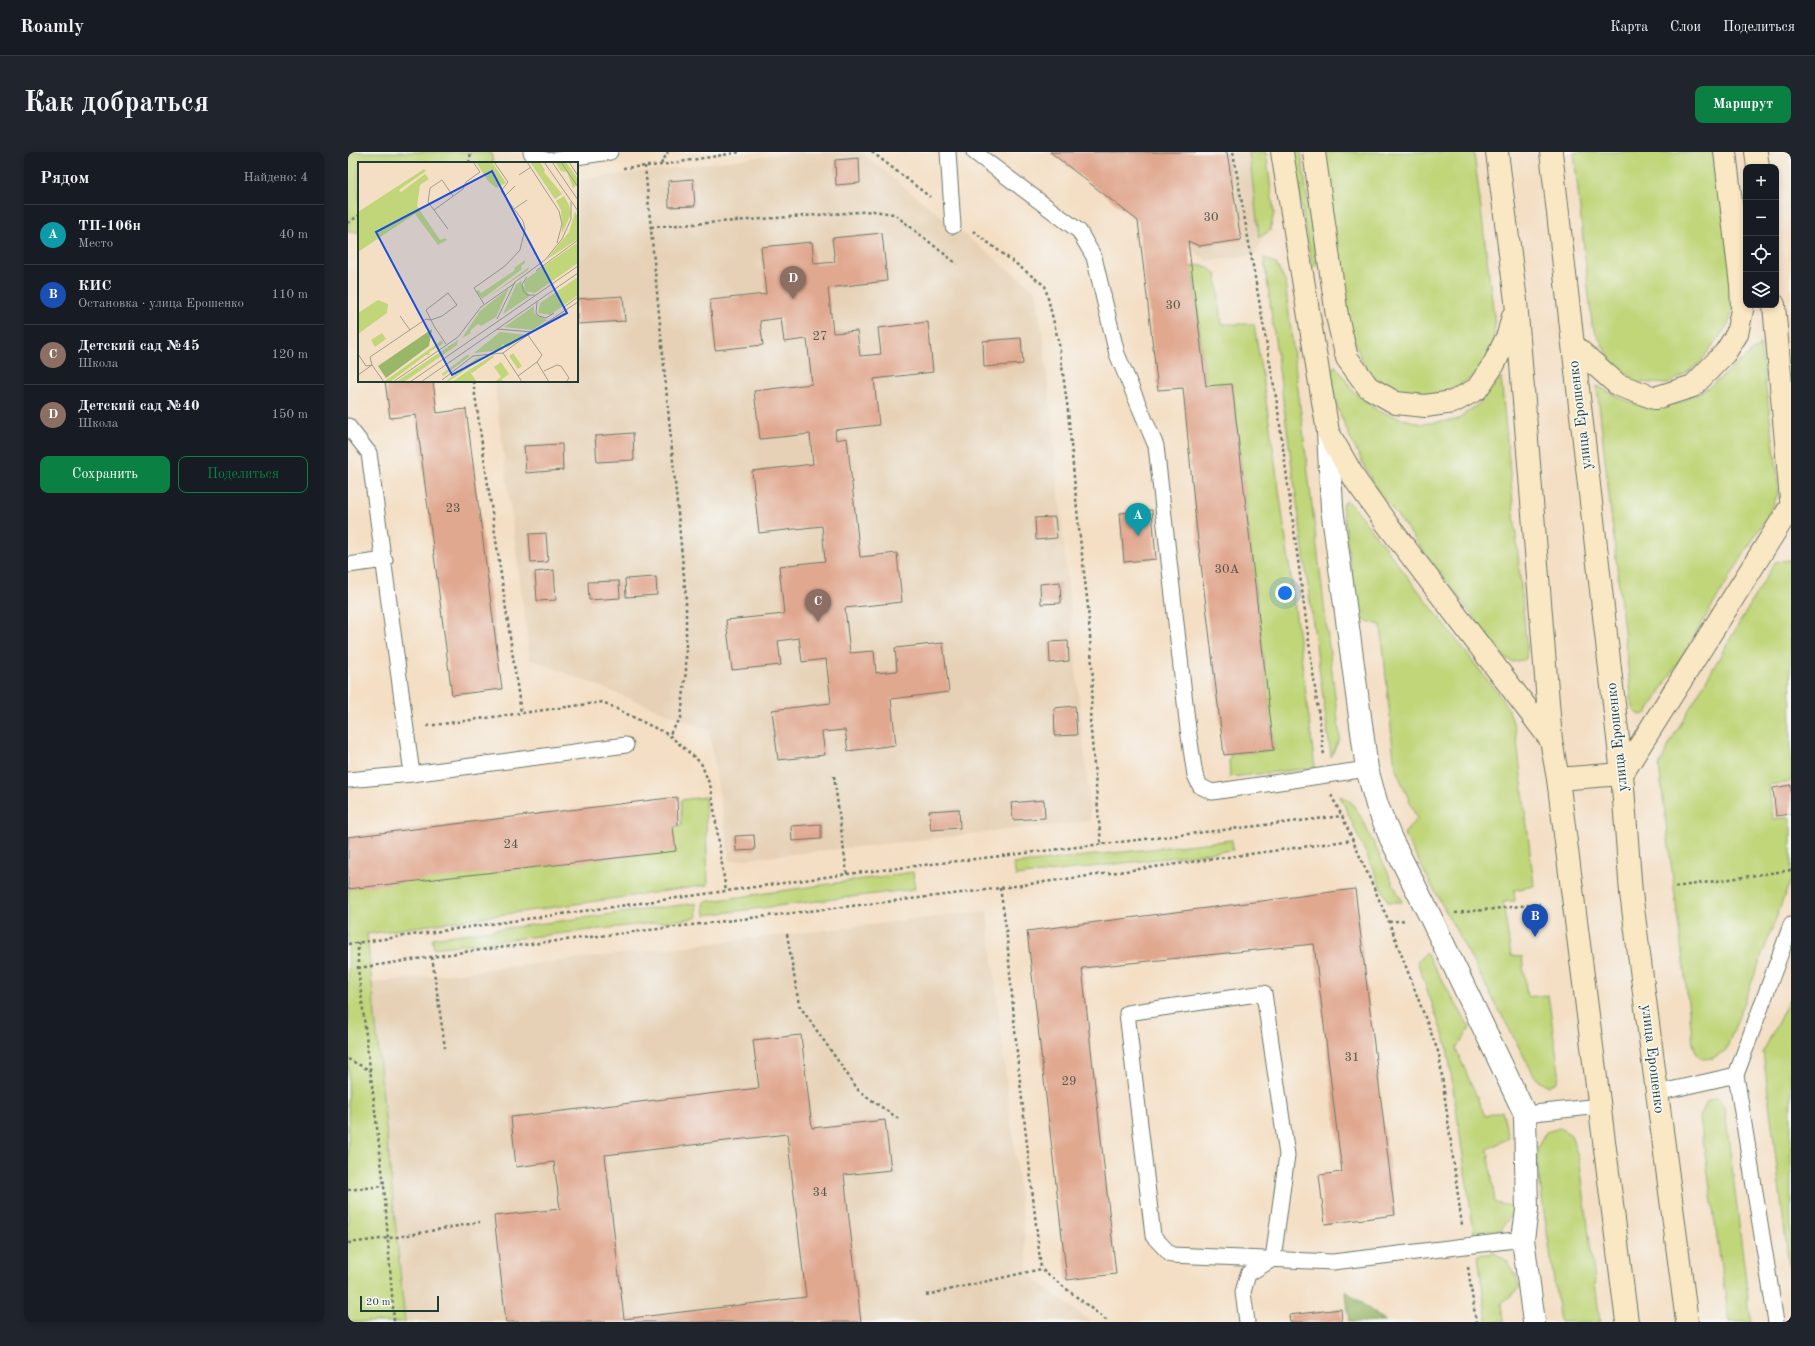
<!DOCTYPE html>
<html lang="ru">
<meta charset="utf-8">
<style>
:root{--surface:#171b24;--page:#20242c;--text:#f1f3f6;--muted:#9ea1a6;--line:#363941;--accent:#0b8043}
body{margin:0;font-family:"Old Standard TT",serif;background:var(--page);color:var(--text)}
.controls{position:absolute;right:12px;top:12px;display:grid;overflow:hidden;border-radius:8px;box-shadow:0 2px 6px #0003}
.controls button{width:36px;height:36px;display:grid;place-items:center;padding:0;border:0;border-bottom:1px solid var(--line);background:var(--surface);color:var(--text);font:20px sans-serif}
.scale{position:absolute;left:12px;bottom:10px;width:79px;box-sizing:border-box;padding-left:4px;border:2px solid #1f3d34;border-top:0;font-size:11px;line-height:14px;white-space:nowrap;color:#1f3d34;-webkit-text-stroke:3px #f6f6f2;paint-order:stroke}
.you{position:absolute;left:937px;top:441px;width:14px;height:14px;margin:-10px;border:3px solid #fff;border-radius:50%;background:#1a73e8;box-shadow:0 0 0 6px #1a73e833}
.badge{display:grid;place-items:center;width:26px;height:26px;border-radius:50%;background:var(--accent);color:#fff;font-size:13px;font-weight:700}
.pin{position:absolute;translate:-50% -33px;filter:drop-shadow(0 1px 2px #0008)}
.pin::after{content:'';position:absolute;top:21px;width:14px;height:12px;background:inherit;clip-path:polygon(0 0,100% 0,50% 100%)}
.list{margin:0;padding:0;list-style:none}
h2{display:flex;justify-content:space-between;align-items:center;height:52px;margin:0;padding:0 16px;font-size:17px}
h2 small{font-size:13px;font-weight:400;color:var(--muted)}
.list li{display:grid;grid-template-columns:26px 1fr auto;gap:12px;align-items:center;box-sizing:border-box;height:60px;padding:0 16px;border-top:1px solid var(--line)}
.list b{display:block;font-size:15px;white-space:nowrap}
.list p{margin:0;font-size:13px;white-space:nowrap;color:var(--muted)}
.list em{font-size:13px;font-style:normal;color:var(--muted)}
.actions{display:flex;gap:8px;padding:12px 16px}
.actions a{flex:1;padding:9px 0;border:1px solid var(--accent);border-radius:8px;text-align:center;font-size:14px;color:var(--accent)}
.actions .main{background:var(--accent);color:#fff}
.icon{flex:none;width:22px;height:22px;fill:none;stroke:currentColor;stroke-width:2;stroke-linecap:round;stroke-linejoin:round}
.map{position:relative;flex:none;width:1443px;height:1170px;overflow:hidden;border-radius:8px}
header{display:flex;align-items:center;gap:24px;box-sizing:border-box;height:56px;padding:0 20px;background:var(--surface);border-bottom:1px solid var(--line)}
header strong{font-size:19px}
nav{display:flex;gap:22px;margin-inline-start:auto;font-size:14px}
.intro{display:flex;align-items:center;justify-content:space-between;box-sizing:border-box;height:96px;padding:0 24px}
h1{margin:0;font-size:28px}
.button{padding:10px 18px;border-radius:8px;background:var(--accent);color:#fff;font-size:14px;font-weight:700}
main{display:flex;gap:24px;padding:0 24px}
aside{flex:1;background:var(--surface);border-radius:8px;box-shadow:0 2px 6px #0003}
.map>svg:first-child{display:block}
.built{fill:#e6d1b6}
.green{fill:#c0d679;stroke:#708a56}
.forest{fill:#98b769;stroke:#5c7a4e}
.building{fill:#e1a890;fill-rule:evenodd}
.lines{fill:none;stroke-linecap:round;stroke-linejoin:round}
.lane-casing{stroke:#6a7667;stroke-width:17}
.street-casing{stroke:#6a7667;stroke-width:24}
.secondary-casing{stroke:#6a7667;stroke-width:24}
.path{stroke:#6a7667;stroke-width:2.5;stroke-dasharray:3 3;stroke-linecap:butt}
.lane{stroke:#fff;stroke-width:15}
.street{stroke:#fff;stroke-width:22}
.secondary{stroke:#fae7c3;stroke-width:22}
.labels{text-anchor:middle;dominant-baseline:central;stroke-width:3.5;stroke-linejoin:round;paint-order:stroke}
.number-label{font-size:13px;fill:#50584b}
.street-label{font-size:15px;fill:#1f3d34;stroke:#f6f6f2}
.inset-road{fill:none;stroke:#9f9e8b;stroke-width:1}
.view{fill:#1d4ed8;fill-opacity:0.15;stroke:#1d4ed8;stroke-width:2}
.inset-edge{fill:none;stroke:#1f3d34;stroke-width:2}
</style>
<header>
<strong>Roamly</strong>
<nav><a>Карта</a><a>Слои</a><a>Поделиться</a></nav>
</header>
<div class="intro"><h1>Как добраться</h1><a class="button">Маршрут</a></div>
<main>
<aside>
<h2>Рядом<small>Найдено: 4</small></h2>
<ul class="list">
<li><span class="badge" style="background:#0f9aa8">A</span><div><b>ТП-106н</b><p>Место</p></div><em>40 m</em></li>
<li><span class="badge" style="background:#1a4fb4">B</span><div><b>КИС</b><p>Остановка · улица Ерошенко</p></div><em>110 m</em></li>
<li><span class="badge" style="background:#8d6e63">C</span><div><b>Детский сад №45</b><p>Школа</p></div><em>120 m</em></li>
<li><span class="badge" style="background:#8d6e63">D</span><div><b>Детский сад №40</b><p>Школа</p></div><em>150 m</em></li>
</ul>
<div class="actions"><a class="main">Сохранить</a><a>Поделиться</a></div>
</aside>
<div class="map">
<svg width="1443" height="1170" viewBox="0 0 1443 1170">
<rect width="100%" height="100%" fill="#f6f6f2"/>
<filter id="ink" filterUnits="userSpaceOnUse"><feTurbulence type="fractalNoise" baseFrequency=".025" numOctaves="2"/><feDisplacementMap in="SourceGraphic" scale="8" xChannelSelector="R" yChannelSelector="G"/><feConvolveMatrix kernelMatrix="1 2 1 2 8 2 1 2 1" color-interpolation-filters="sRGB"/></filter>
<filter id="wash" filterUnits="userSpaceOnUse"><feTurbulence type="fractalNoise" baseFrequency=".012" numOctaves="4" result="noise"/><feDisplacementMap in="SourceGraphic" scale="16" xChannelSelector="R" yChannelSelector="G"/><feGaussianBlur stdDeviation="0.9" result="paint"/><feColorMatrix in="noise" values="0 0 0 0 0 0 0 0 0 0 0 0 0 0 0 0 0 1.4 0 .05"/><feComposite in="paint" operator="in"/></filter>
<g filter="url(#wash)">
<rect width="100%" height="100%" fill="#f4dfc5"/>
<!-- built -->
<path class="built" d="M450 0H512L688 139 696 190 743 669 382 709 361 578 182 507 146 229H229V28Z
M769 0H909L921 72 907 103 859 109 834 90Z
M639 759 681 1123 743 1170H57L24 831Z"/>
<!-- green -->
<path class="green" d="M0 0H143L145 11H11V80H0Z
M901 0H918L926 61 922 79 911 85Z
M944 0H953L969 114H964Z
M976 0H1126L1147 172C1146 180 1146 190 1143 199 1137 218 1118 231 1100 239 1071 252 1032 241 1016 212 999 180 995 138 990 103 985 68 980 34 976 0Z
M1226 0H1367L1387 149 1381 171 1351 212 1321 232 1289 230 1263 209 1244 173Z
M916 106 928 112 937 129 992 586 983 605Z
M855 113 868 121 874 172H906C930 320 949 468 967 616L882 625 881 608 883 602 926 598 884 232 858 234 844 114Z
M1412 193 1430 324V341L1424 356 1299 561 1293 563 1287 560 1284 552 1249 234 1274 247 1300 257 1330 251 1360 236Z
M988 214 1005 239 1030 259 1073 272 1108 268 1133 250 1153 225 1179 498 1178 507 1165 510 1156 505 1028 336 1005 292 987 250 982 217Z
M998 349 1005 354 1148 539 1161 558 1168 580 1186 734 1166 738 1167 749 1155 750 1163 804 1174 805 1179 845 1200 843 1211 920 1210 929 1201 934 1192 930 1186 923 1056 682 1069 666 1052 627 1046 607 1033 473 1009 466 994 353Z
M1442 408 1443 630 1421 633 1425 667 1443 665V727L1378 898 1365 906 1354 907 1348 901 1345 891 1311 614 1325 585 1427 410Z
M992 644 1003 650 1012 663 1054 750H1040Z
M357 645 360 733 19 782 57 1170H0V737L333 674V648Z
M884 688 885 698 668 724 665 712Z
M565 720 567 737 357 763 356 750Z
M348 751 349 766 86 796 84 786Z
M1078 801 1122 876 1108 897 1137 964 1154 959 1161 986 1140 997 1147 1051 1168 1055 1153 1078 1126 1080 1099 894 1069 809Z
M1442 846 1443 858V1132L1415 900Z
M1368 946 1372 947 1377 958 1403 1170H1381L1352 966C1355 954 1356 948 1368 946Z
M1212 976 1223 983 1232 1011 1252 1170H1212L1189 1011V996L1198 980Z
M1146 1101C1164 1110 1166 1118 1172 1136L1154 1151 1156 1170H1139L1130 1103Z"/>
<!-- forest -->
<path class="forest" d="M998 1139 1038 1170H1001Z"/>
<g id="blocks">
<!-- building -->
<path class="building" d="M702 0H879L893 88 851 94 840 89 858 234 884 232 926 598 876 603 848 371 835 236 810 238 790 69Z
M511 6 512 31 488 33 487 8Z
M345 27 347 54 321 55 320 29Z
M534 81 539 129 480 136 485 181 509 179 512 204 533 202 530 176 580 170 585 220 526 227 531 273 487 278 488 288 499 286 512 405 549 401 554 450 497 456 502 501 526 499 528 521 549 519 547 496 595 491 601 540 543 547 548 593 500 599 497 578 474 580 477 603 430 608 424 558 483 551 478 507 454 510 451 486 430 489 433 513 384 518 378 468 436 462 431 414 477 409 474 374 411 381 404 319 465 312 462 282 412 287 406 239 464 232 459 187 436 190 433 166 412 169 415 193 367 198 362 148 418 142 413 95 464 90 466 112 487 110 484 86Z
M275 144 277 169 229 172V147Z
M673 186 675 212 636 215 635 189Z
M37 229H85L89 261 118 257 154 537 104 543 68 263 42 266Z
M285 281 286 308 249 310 247 284Z
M214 292 215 318 178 321 176 294Z
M804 358 808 407 776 410 772 361Z
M707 365 709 386 688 388 687 366Z
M198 381 200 410 183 411 181 382Z
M206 418 208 448 189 449 187 420Z
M308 425 309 443 278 445 277 427Z
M271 429 272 446 241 448 240 430Z
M712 430 713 451 693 452 692 432Z
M720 489 721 509 702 511 701 490Z
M727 554 729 583 707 584 706 556Z
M1443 633V662L1428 664 1425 636Z
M329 645 330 673 325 675 328 699 0 737V685Z
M696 648 697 666 665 668 663 651Z
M611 657 612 676 583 678 581 659Z
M473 672V687L444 689 443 674Z
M406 683 407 698 388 699 387 684Z
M1007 737 1047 1063 977 1072 971 1023 994 1020 966 792 734 816 768 1122 719 1128 679 779Z
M453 883 464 976 537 968 543 1018 496 1023 513 1170H158L146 1064 212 1057 206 1010 168 1015 163 965 411 936 405 888ZM439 982 458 1145 276 1167 257 1003Z
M993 1157 994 1170H942L941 1163Z"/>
</g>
</g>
<g filter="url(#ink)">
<use href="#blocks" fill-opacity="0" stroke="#6a7667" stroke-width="1"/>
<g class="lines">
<defs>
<path id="lane" d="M183 0 185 3 200 9 262 0
M600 0 605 74
M626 0 731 79 746 105 769 202 808 294 840 577 847 623 852 634 864 640 1019 617
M0 274 21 301 64 622
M0 413 37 408
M0 628 64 622 278 593
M1309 941 1388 923
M1177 962 1252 954
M899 1170 895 1140 900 1122 925 1107 939 1003 916 841 779 861 805 1084 823 1103 985 1110 1175 1087
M1428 1170 1388 923 1443 773"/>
<path id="street" d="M980 280 984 356 1019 617 1029 653 1043 687 1082 764 1177 962 1179 1058 1175 1087 1186 1170"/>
<path id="secondary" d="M934 0 980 280 1008 329 1039 372 1203 588
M966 0 989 164 999 206 1020 235 1048 251 1077 254 1105 250 1129 237 1146 212 1160 183 1165 164
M1149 0 1168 149 1203 588 1210 627 1279 1170
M1203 0 1274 622 1283 741 1339 1170
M1408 0 1410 15
M1426 153 1443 348
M1225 193 1270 233 1307 246 1345 234 1377 201 1389 182 1394 158 1393 133 1377 0
M1274 622 1443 354
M1210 627 1274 622"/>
</defs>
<!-- lane casing -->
<use href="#lane" class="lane-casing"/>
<!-- street casing -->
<use href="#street" class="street-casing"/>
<!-- secondary casing -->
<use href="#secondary" class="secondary-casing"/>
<!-- path -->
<path class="path" d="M524 0 582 45
M885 0 929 251 976 603
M121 11 123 0
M313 12 320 0
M297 14 338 446V518L333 566 321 583
M275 16 313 13 393 0
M0 71 11 63
M303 75 525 59 546 62 609 112
M625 79 697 134 711 192 720 259 730 368 740 455 745 528 742 567 753 692
M125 229 173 561
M79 574 255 550 321 583 353 611 363 636 378 740
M486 624 499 722
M983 643 994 664 1041 770 1091 902 1114 1073
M1327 735 1443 718
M652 736 658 775 670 912 693 1117
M1107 761 1192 752
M1041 770 1057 768
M439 782 451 853 511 939 552 968
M10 790V816L36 1034 46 1170
M0 792 499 722 994 664
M84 805 97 896
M10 816 116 800 630 739 1005 688
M0 907 23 919
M0 1038 36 1034
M0 1091 49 1085 132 1070
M1120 1115 1128 1170
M578 1143 693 1117 758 1168V1170"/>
<!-- lane -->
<use href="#lane" class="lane"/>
<!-- street -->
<use href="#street" class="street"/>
<!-- secondary -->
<use href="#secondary" class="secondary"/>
</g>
</g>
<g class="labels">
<!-- number labels -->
<g class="number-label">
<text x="863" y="65">30</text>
<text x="825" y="153">30</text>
<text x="472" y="184">27</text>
<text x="105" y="356">23</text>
<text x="879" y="417">30А</text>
<text x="163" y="692">24</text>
<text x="1004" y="905">31</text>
<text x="721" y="929">29</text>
<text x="472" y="1040">34</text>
</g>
<!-- street labels -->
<g class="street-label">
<text transform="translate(1233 263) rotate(-97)">улица Ерошенко</text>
<text transform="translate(1270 585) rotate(-96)">улица Ерошенко</text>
<text transform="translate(1304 907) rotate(83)">улица Ерошенко</text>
</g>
</g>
<!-- overview -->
<g transform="translate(10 10)">
<rect width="220" height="220" fill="#f4dfc5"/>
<path d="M118 0H134L148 21 138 26 130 19ZM172 0H182L187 8 186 10 204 32 197 37ZM197 0H208L220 17V22L215 26 209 10 203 9ZM66 7 68 9 41 28 43 30 67 12 71 17 62 23 59 44 82 78 87 76 89 78 80 83 57 52 0 90V50ZM206 34 211 43 213 52 201 78 204 70 203 48 198 39ZM217 50 220 55V77L188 98 211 70ZM220 80V101L177 131 167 129 166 120 171 115ZM167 98V101L163 104 164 107 124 137 118 129 121 128 123 131 157 108 156 106ZM171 105 170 108 126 138ZM220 115V133L192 153 180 151 182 141ZM164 118 163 121 172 134 145 152 158 123ZM151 126 138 155 123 164 120 162 112 169 113 171 104 176 122 149ZM20 138 30 142 29 151 0 172V151ZM176 144V151L189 158 175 168 146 165ZM142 170 169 173 149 186 145 182 143 185 145 188 116 191ZM24 171 28 177 17 185 13 178ZM84 178 85 182 71 190 72 193H68L32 220 27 219ZM100 178 99 183 46 220H38ZM155 191 164 204 160 207 151 194ZM109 193 112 194 85 214 84 212ZM135 193 136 195 114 211 111 208ZM126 195 90 220H87L119 196ZM143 200 151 212 144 217 145 220H136L143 215 136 205ZM111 208 119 220H94Z" fill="#c0d679"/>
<path d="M74 167 71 184 28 216 20 204Z" fill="#98b769"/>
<path class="inset-road" d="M169 0 201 49 204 62 199 81M186 0 220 49M194 0 220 38M203 0 220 25M211 0 220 14M161 13 173 5M147 34 157 24M156 47 169 38M76 48 105 27 108 20 122 10 115 0M90 67 70 40 72 26 84 18 95 34M178 109 220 78M169 115 164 122 165 128 169 133H177M179 140 178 151 181 154 188 156 196 151M126 142 116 126 147 104 162 88 167 67 165 59 143 29 150 20 136 0M206 145 220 135M42 154 52 168M139 157 157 120 187 98 204 77 213 57V40M139 167 174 170 220 140M170 173 184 193 179 200M145 191 164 220M0 192 8 204 14 203 26 220M186 209 199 203 203 204 211 216 208 220M0 213 14 203 12 195 68 157 73 158 84 154 99 143 90 131 68 148 76 164 88 182M160 214 179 200 191 220M84 218 115 194 145 191 174 170M35 220 100 175 123 145 157 121M52 220 220 104M63 220 220 111"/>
<path class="view" d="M134 9 209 151 94 213 18 70Z"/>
<rect width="220" height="220" class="inset-edge"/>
</g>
</svg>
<div class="controls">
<button>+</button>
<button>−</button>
<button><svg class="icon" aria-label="locate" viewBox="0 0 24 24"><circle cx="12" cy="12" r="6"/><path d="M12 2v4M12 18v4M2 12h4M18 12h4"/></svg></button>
<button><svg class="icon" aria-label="layers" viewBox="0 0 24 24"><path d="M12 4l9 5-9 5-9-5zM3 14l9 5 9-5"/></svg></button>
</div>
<div class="scale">20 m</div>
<div class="you"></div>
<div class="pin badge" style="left:790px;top:384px;background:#0f9aa8">A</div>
<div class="pin badge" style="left:1187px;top:785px;background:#1a4fb4">B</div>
<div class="pin badge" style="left:470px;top:470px;background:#8d6e63">C</div>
<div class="pin badge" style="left:445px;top:147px;background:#8d6e63">D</div>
</div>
</main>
